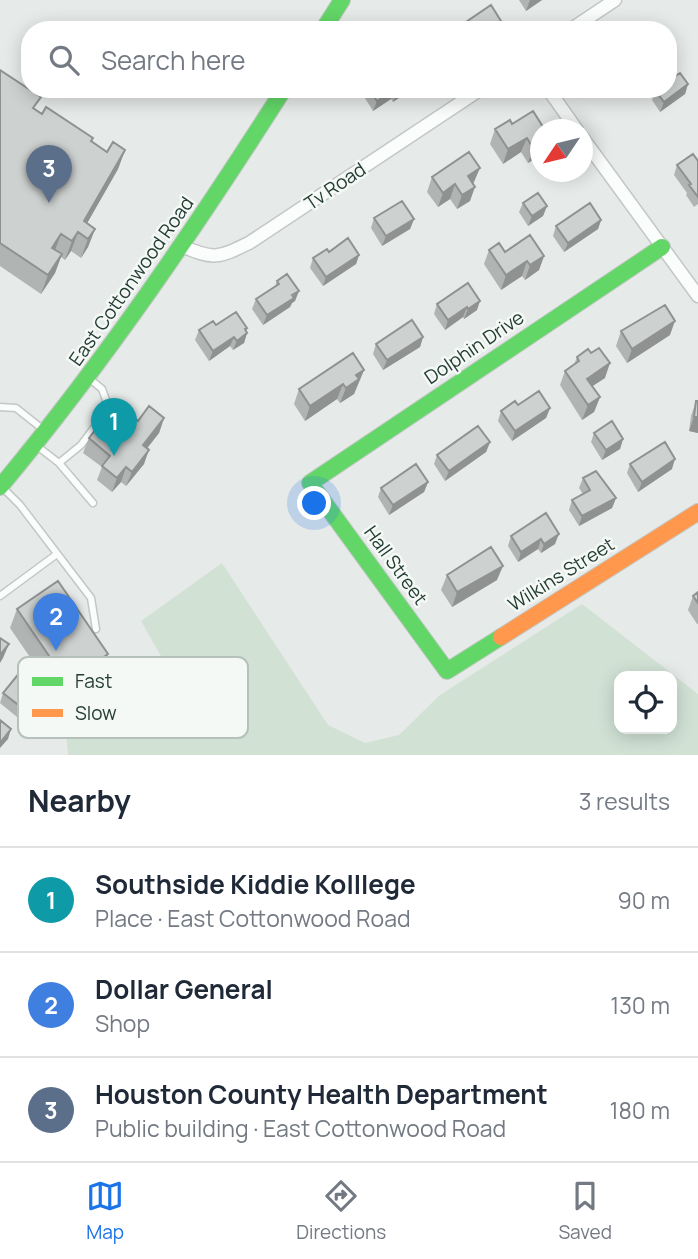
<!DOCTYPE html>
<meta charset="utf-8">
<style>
:root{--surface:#fff;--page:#f2f2f3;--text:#1f2937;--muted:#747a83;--line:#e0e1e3;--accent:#1a73e8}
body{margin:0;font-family:Manrope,sans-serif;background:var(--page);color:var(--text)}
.controls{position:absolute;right:21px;bottom:21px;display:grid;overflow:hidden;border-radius:14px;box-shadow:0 4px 18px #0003}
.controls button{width:63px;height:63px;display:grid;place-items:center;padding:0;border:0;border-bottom:2px solid var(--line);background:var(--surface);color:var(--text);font:35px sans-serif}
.compass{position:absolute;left:530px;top:119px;width:63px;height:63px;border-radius:50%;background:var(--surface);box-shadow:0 4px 18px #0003;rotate:235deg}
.you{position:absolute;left:315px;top:504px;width:24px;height:24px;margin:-18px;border:5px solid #fff;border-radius:50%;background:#1a73e8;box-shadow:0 0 0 10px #1a73e833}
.badge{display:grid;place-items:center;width:46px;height:46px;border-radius:50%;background:var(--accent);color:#fff;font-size:23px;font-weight:700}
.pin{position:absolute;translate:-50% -58px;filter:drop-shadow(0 2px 4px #0008)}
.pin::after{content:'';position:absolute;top:37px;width:24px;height:21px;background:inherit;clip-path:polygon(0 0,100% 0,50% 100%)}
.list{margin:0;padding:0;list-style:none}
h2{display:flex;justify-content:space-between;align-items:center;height:91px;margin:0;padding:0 28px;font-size:30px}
h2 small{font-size:23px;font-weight:400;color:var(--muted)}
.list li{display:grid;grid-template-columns:46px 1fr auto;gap:21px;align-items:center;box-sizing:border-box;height:105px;padding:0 28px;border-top:2px solid var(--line)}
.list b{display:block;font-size:26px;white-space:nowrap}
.list p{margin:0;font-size:23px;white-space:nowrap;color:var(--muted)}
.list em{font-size:23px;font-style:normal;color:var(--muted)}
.icon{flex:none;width:38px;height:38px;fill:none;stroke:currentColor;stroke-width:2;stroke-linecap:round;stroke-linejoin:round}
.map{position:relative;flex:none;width:698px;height:755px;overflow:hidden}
.search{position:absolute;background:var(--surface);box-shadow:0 4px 18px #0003;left:21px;right:21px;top:21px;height:77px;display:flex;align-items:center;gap:18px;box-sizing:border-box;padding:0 24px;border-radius:28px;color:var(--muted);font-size:26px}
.sheet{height:406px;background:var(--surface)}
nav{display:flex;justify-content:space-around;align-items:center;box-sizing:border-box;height:98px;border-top:2px solid var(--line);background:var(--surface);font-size:19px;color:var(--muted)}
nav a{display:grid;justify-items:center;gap:4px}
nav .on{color:var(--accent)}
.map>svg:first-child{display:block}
.green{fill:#d1e2d5;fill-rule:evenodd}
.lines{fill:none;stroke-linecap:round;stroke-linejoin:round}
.lane-casing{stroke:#c3c7c5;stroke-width:9}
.street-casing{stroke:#c3c7c5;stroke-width:15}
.fast-casing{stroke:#c2c8c5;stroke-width:18}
.slow-casing{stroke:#c2c8c5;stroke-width:18}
.lane{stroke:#fbfcfc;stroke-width:6}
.street{stroke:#fbfcfc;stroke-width:12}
.fast{stroke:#63d668;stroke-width:16}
.slow{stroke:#ff974d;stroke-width:16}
.wall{fill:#b0b4b2}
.shaded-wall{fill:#909291}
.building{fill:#cdd1cf;stroke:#909291;stroke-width:2}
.labels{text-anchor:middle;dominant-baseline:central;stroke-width:5;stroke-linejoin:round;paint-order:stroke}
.street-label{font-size:19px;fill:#253d35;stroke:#f4f9f6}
.key{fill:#f4f9f6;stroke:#b6c1bc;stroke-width:2}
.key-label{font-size:19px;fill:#253d35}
</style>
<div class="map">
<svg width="698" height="755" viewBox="0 0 698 755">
<rect width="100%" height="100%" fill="#e6eae8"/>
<!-- green -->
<path class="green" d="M222 563 328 725 365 743 399 735 440 695 582 604 698 694V755H68L66 731 82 720 118 718 178 686 141 621ZM619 676H672V729H619Z"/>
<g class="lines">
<defs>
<path id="lane" d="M0 407 16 408 45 431
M37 446 59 463 93 503
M59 463 81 445 109 408 102 389 90 379
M3 488 20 505 91 598 96 629
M0 596 57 554"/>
<path id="street" d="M570 30 615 0
M548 89 577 130
M582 137 698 296
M182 246C214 260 218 258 249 243L481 89"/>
<path id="fast" d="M323 30 342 0
M0 487C105 361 196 227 284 89
M501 637 447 671 310 483 662 247"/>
<path id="slow" d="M501 637 698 512"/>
</defs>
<!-- lane casing -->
<use href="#lane" class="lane-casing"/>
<!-- street casing -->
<use href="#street" class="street-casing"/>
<!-- fast casing -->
<use href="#fast" class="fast-casing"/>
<!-- slow casing -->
<use href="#slow" class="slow-casing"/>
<!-- lane -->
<use href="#lane" class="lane"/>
<!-- street -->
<use href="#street" class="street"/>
<!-- fast -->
<use href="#fast" class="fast"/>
<!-- slow -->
<use href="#slow" class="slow"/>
</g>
<!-- wall -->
<path class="wall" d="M519 0H542L526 11Z
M0 70 36 110 42 114 93 138 92 142 107 152 125 150 118 169 87 223 95 229 88 247 81 258 71 251 65 260 61 257 55 273 41 294 0 266Z
M688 84 685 94 660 112 652 100 655 90Z
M365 89H410L409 91 393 102 391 99 373 111 363 95Z
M597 89H610L601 95Z
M619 89H635L624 96Z
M495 129 541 130V155L528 163 521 152 503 164 490 144Z
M698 161V204L694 207 686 195 687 193 674 175 677 165Z
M432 177 474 182 473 184 470 201 457 209 450 199 438 207 427 192Z
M523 203 547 206 543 216 528 226 519 212Z
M374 218 414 219 410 229 382 246 371 228Z
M601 220 598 229 564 252 553 236 556 226Z
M489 250 505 252 544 256 539 270 525 280 522 276 501 290 484 264Z
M329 252 359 255 356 264 323 286 310 268 313 258Z
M277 281 295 301 292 303 290 307 263 325 252 309 256 299 275 286Z
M468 283 477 310 464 319 463 317 445 330 434 314 437 304Z
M216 325 247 328 246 331 247 333 244 343 233 350 230 346 209 361 195 340 199 330Z
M621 331 670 335 627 363 616 346Z
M423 337 420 347 383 370 373 354 376 344Z
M577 357 605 378 592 386 600 397 594 412 582 420 560 385 565 371 574 365Z
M364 370 354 394 340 403 337 399 305 421 294 404 299 389Z
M696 401 698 433 689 431 691 416Z
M518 405 550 408 546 418 512 441 498 421 501 411Z
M164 418 159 433 147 448 144 464 126 486 121 482 112 492 97 480 102 467 83 453 89 438 138 421Z
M594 433 623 439 620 449 602 460 591 442Z
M490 442 486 452 445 481 434 464 437 455Z
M630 464 672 469 638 492 627 473Z
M583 478 616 498 612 508 579 526 569 510 572 500 583 494 579 488Z
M428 482 424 492 389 515 378 497 381 488Z
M546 513 555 544 541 553 538 549 518 562 508 546 511 536Z
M447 575 497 580 452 607 441 590Z
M698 592V624H697L688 610 693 596Z
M17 609 101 673 60 701 10 628Z
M43 680 39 690 17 717 0 703 3 693Z"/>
<!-- shaded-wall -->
<path class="shaded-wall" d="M530 0H542L526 11Z
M501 21 498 30H491L492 28Z
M688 84 685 94 660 112 664 102Z
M395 89 391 99 373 111 377 101Z
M401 89H410L409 91 393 102 397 92Z
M603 89H610L601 95Z
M627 89H635L624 96Z
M527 138 521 152 503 164 508 149Z
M541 144V155L528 163 533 148Z
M125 150 118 169 81 234 84 221Z
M480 168 474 182 462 191 468 176Z
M455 184 450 199 438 207 443 193Z
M475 187 470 201 457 209 462 195Z
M547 206 543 216 528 226 532 216Z
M414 219 410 229 382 246 386 236Z
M601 220 598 229 564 252 568 243Z
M95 229 88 247 81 258 88 239Z
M78 232 71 251 65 260 72 241Z
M61 234 54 253 52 248Z
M62 254 55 273 41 294 48 275Z
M359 255 356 264 323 286 326 277Z
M544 256 539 270 525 280 530 265Z
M527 261 522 276 501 290 506 275Z
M299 291 295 301 292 303 290 307 263 325 267 315Z
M480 301 477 310 464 319 468 309Z
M467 307 463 317 445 330 448 320Z
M675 321 670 335 627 363 632 349Z
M247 328 244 336 247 333 244 343 233 350 237 341 245 329Z
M234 337 230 346 209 361 213 351Z
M423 337 420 347 383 370 387 360Z
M610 363 605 378 582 393 587 379Z
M364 370 354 394 340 403 346 388 356 375Z
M343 384 337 399 305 421 310 406Z
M600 397 594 412 582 420 588 405Z
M550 408 546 418 512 441 515 431Z
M694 417H698V433L689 431Z
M164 418 159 433 138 460 143 445Z
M623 439 620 449 602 460 606 450Z
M490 442 486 452 445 481 449 471Z
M149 450 144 464 126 486 132 472Z
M675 459 672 469 638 492 642 482Z
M126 467 121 482 112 492 117 478Z
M428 482 424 492 389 515 393 505Z
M616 498 612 508 579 526 582 516Z
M559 534 555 544 541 553 544 544Z
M541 539 538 549 518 562 521 552Z
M503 566 497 580 452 607 457 592Z
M9 644 3 658 0 663V655Z
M108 654 101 673 60 701 67 682Z
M43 680 39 690 17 717 21 707Z
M11 729 8 739 0 748V743Z"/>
<!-- building -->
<path class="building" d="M491 5 501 21 492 28 493 30H467L463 24Z
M0 70 41 97 33 108 42 114 46 107 93 138 91 141 107 152 113 142 125 150 84 221 95 229 88 239 78 232 72 241 61 234 52 248 62 254 48 275 0 243Z
M680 73 688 84 664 102 655 90 668 89V81Z
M369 89H401L397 92 395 89 377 101Z
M533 111 545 130H541V144L533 148 527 138 508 149 495 129 510 120 512 124Z
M469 152 480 168 468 176 475 187 462 195 455 184 443 193 432 177Z
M693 154 698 161V197L689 185 691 184 677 165Z
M538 193 547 206 532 216 523 203Z
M402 201 414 219 386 236 374 218Z
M590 203 601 220 568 243 556 226Z
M530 235 544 256 530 265 527 261 506 275 489 250 499 243 505 252Z
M348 238 359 255 326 277 313 258 327 249 329 252Z
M287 274 299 291 292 295 294 298 267 315 256 299 279 284 277 281Z
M468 283 480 301 468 309 467 307 448 320 437 304Z
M665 305 675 321 632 349 621 331Z
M236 312 247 328 245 329 247 333 237 341 234 337 213 351 199 330 213 321 216 325Z
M412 320 423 337 387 360 376 344Z
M599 348 610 363 587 379 600 397 588 405 565 371 579 361 577 357 588 349 591 353Z
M353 353 364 370 356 375 359 379 346 388 343 384 310 406 299 389Z
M539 391 550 408 515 431 501 411 515 401 518 405Z
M696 401H698V417H694Z
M116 403 138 421 149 406 164 418 143 445 149 450 132 472 126 467 117 478 102 466 110 456 89 438Z
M612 421 623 439 606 450 594 433Z
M478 426 490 442 449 471 437 455Z
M665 442 675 459 642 482 630 464Z
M416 464 428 482 393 505 381 488Z
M596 471 616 498 582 516 572 500 590 490 583 478Z
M546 513 559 534 544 544 541 539 521 552 511 536Z
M491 547 503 566 457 592 447 575Z
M58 581 108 654 67 682 17 609Z
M698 592V603L693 596Z
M0 638 9 644 0 655Z
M25 666 43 680 21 707 3 693Z
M0 720 11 729 0 743Z"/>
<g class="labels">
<!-- street labels -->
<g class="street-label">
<text transform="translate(335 186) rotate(-34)">Tv Road</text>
<text transform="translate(131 281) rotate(-55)">East Cottonwood Road</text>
<text transform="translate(474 347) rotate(-34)">Dolphin Drive</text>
<text transform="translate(396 565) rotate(54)">Hall Street</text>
<text transform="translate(561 574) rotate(-32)">Wilkins Street</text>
</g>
</g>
<!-- legend -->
<rect x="18" y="657" width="230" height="81" rx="10" class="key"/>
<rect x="32" y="677" width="31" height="9" fill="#63d668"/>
<rect x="32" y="709" width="31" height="8" fill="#ff974d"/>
<g class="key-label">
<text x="75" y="688">Fast</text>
<text x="75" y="720">Slow</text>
</g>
</svg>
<div class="controls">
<button><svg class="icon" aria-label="locate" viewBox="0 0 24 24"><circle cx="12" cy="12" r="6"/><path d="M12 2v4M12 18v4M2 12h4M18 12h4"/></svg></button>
</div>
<svg class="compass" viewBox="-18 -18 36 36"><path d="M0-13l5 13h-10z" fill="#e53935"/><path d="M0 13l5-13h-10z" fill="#747a83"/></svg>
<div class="you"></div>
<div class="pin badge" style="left:114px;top:456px;background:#0f9aa8">1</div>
<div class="pin badge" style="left:56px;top:651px;background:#3f7fe0">2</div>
<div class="pin badge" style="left:49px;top:203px;background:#5c6f8a">3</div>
<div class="search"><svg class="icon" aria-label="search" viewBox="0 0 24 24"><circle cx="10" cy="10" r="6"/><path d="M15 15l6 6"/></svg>Search here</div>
</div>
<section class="sheet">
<h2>Nearby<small>3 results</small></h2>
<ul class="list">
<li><span class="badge" style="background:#0f9aa8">1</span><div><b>Southside Kiddie Kolllege</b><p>Place · East Cottonwood Road</p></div><em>90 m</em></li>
<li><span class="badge" style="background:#3f7fe0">2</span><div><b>Dollar General</b><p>Shop</p></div><em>130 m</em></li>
<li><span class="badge" style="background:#5c6f8a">3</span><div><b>Houston County Health Department</b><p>Public building · East Cottonwood Road</p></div><em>180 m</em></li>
</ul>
</section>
<nav>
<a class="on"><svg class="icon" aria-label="map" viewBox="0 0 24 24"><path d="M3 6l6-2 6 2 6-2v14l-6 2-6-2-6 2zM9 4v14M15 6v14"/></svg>Map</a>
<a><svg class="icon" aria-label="directions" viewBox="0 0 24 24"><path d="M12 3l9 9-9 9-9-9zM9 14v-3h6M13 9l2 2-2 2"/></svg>Directions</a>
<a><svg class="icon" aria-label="saved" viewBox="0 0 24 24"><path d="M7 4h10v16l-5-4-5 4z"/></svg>Saved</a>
</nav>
